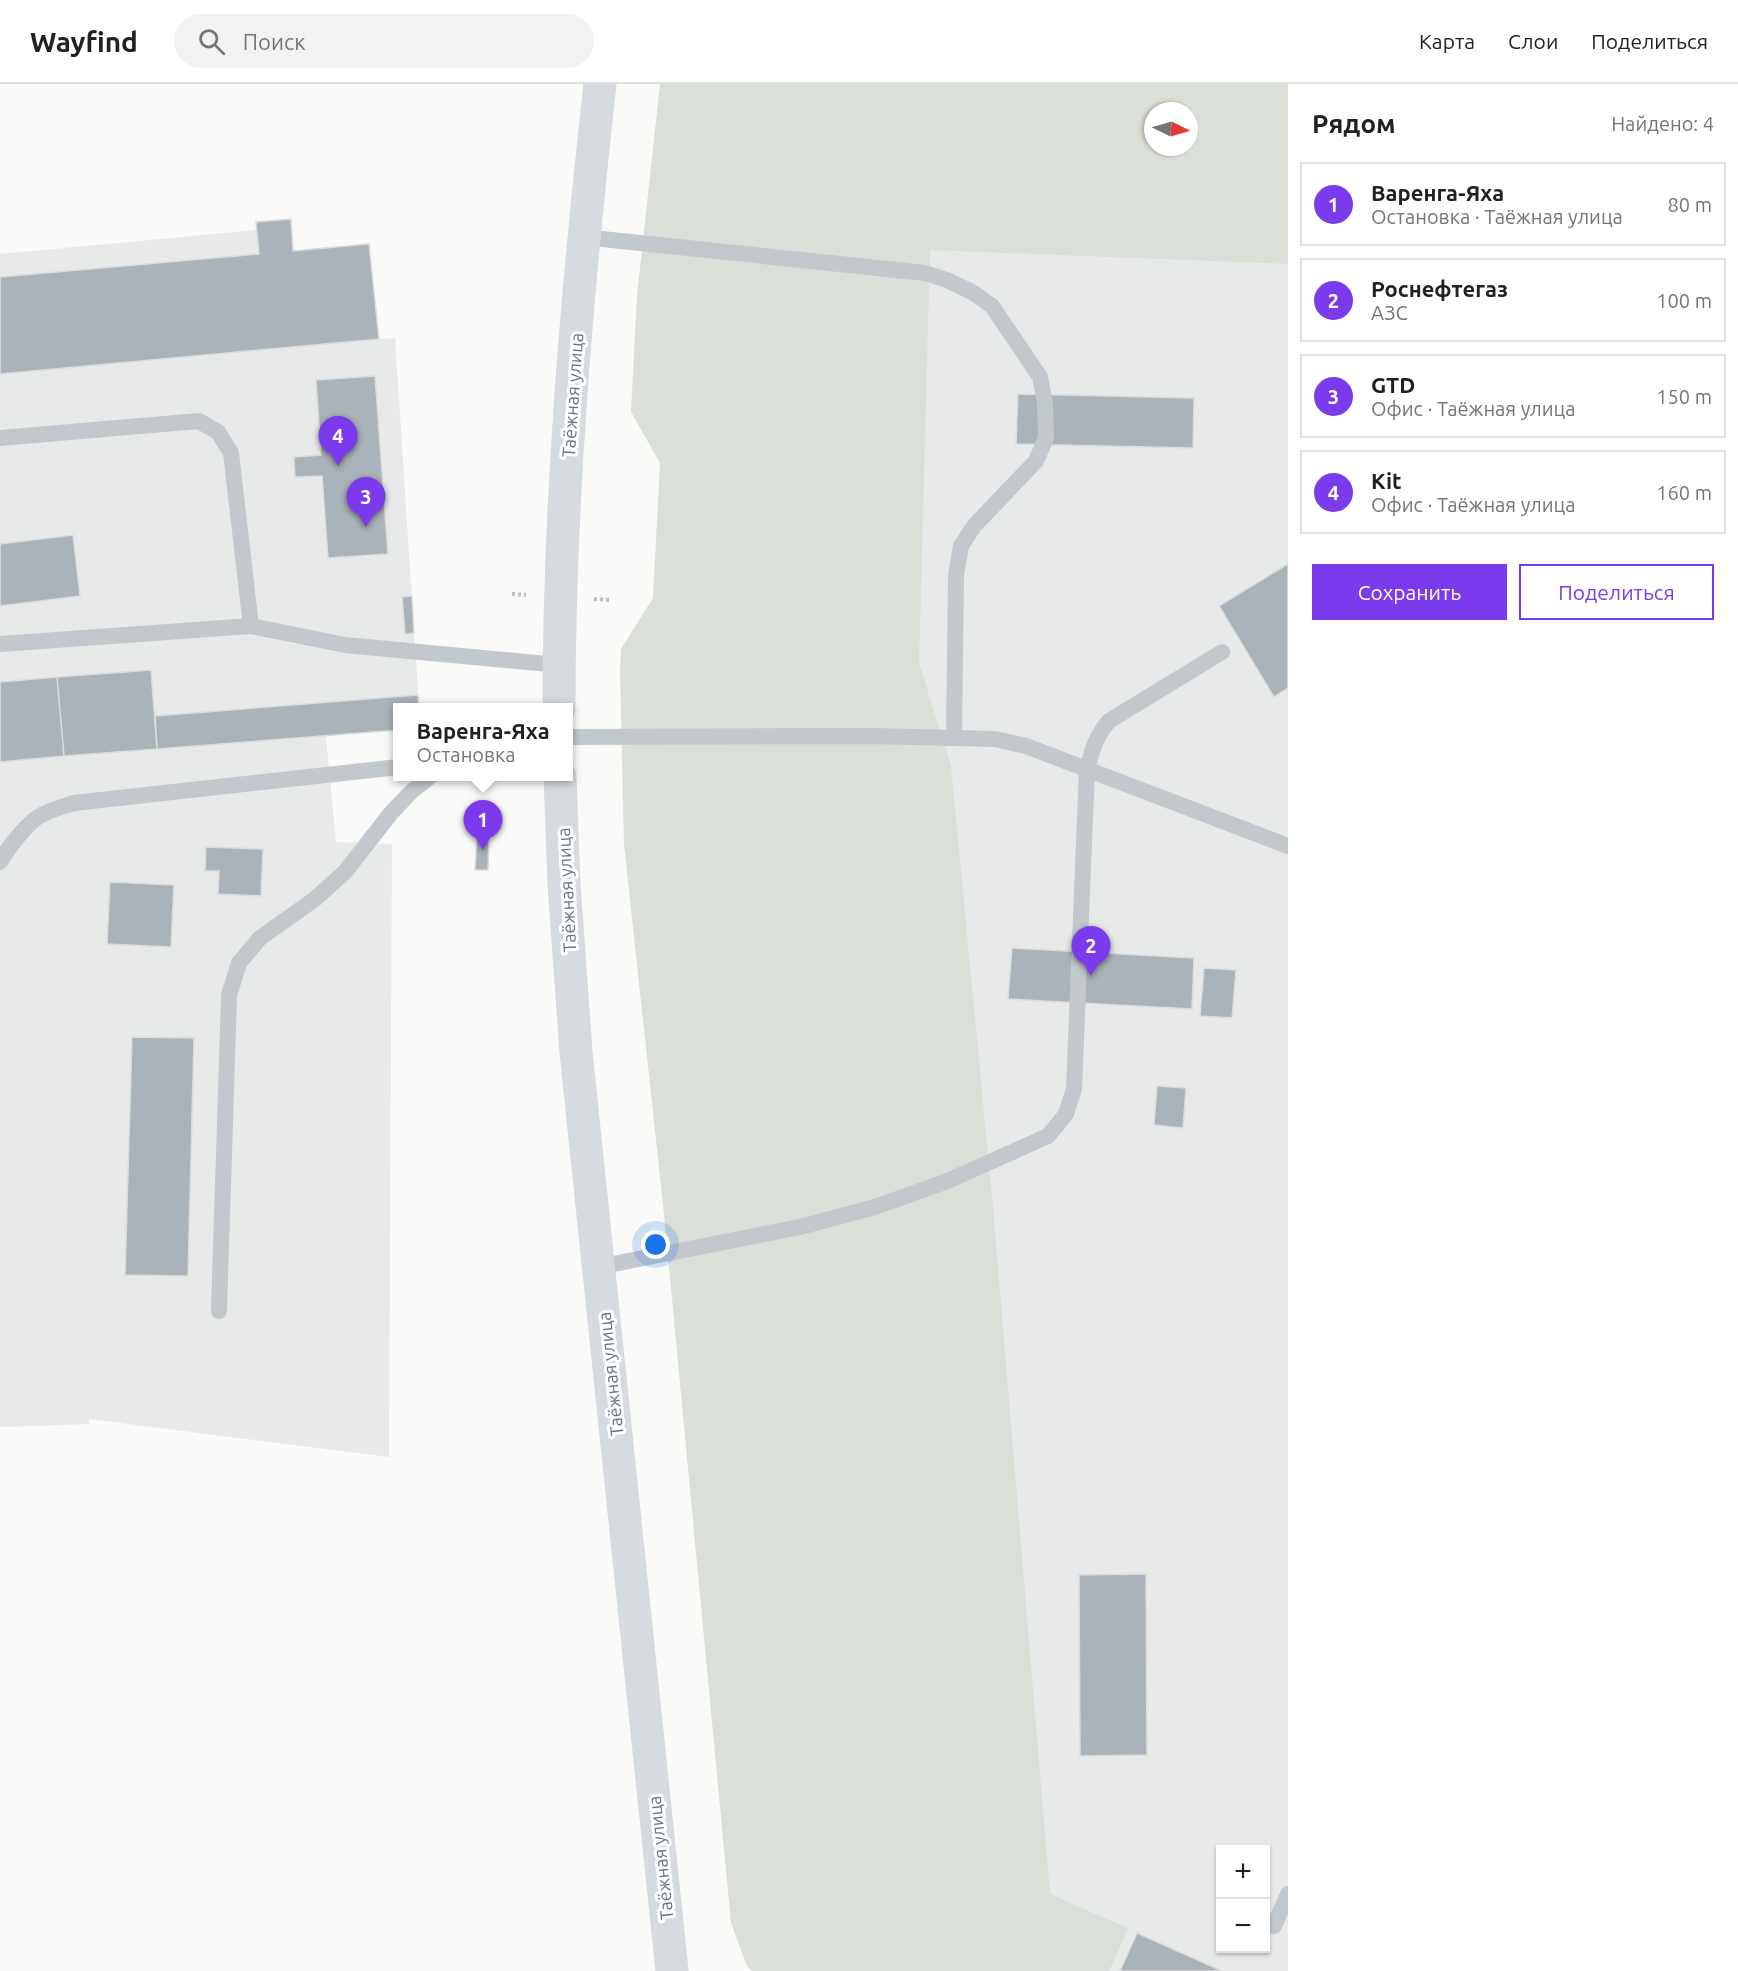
<!DOCTYPE html>
<html lang="ru">
<meta charset="utf-8">
<style>
:root{--surface:#fff;--page:#f2f2f2;--text:#202124;--muted:#757577;--line:#e0e0e0;--accent:#7c3aed}
body{margin:0;font-family:Ubuntu,sans-serif;background:var(--page);color:var(--text)}
.controls{position:absolute;right:18px;bottom:18px;display:grid;overflow:hidden;border-radius:0px;box-shadow:0 2px 4px #0004}
.controls button{width:54px;height:54px;display:grid;place-items:center;padding:0;border:0;border-bottom:2px solid var(--line);background:var(--surface);color:var(--text);font:30px sans-serif}
.compass{position:absolute;left:1144px;top:18px;width:54px;height:54px;border-radius:50%;background:var(--surface);box-shadow:0 2px 4px #0004;rotate:95deg}
.you{position:absolute;left:656px;top:1161px;width:21px;height:21px;margin:-15px;border:4px solid #fff;border-radius:50%;background:#1a73e8;box-shadow:0 0 0 9px #1a73e833}
.badge{display:grid;place-items:center;width:39px;height:39px;border-radius:50%;background:var(--accent);color:#fff;font-size:20px;font-weight:700}
.pin{position:absolute;translate:-50% -50px;filter:drop-shadow(0 2px 3px #0008)}
.pin::after{content:'';position:absolute;top:32px;width:21px;height:18px;background:inherit;clip-path:polygon(0 0,100% 0,50% 100%)}
.popup{position:absolute;left:393px;top:619px;width:180px;height:78px;box-sizing:border-box;display:grid;place-content:center;border-radius:0px;background:var(--surface);filter:drop-shadow(0 2px 4px #0005);font-size:20px;white-space:nowrap;color:var(--muted)}
.popup b{font-size:22px;color:var(--text)}
.popup::after{content:'';position:absolute;left:50%;top:100%;margin-left:-12px;border:12px solid transparent;border-top-color:var(--surface)}
.list{margin:0;padding:0;list-style:none}
h2{display:flex;justify-content:space-between;align-items:center;height:78px;margin:0;padding:0 24px;font-size:26px}
h2 small{font-size:20px;font-weight:400;color:var(--muted)}
.list li{display:grid;grid-template-columns:39px 1fr auto;gap:18px;align-items:center;box-sizing:border-box;height:84px;margin:0 12px 12px;padding:0 12px;border:2px solid var(--line);border-radius:0px}
.list b{display:block;font-size:22px;white-space:nowrap}
.list p{margin:0;font-size:20px;white-space:nowrap;color:var(--muted)}
.list em{font-size:20px;font-style:normal;color:var(--muted)}
.actions{display:flex;gap:12px;padding:18px 24px}
.actions a{flex:1;padding:14px 0;border:2px solid var(--accent);border-radius:0px;text-align:center;font-size:21px;color:var(--accent)}
.actions .main{background:var(--accent);color:#fff}
.icon{flex:none;width:33px;height:33px;fill:none;stroke:currentColor;stroke-width:2;stroke-linecap:round;stroke-linejoin:round}
.map{position:relative;flex:none;width:1288px;height:1887px;overflow:hidden}
header{display:flex;align-items:center;gap:36px;box-sizing:border-box;height:84px;padding:0 30px;background:var(--surface);border-bottom:2px solid var(--line)}
header strong{font-size:28px}
nav{display:flex;gap:33px;margin-inline-start:auto;font-size:21px}
.search{width:420px;height:54px;background:var(--page);display:flex;align-items:center;gap:15px;box-sizing:border-box;padding:0 21px;border-radius:33px;color:var(--muted);font-size:22px}
main{display:flex}
aside{flex:1;background:var(--surface)}
.map>svg:first-child{display:block}
.built{fill:#e8e9e9;fill-rule:evenodd}
.green{fill:#dadfd7;fill-rule:evenodd}
.building{fill:#aab3b9;stroke:#dcdcda;stroke-width:1.5}
.lines{fill:none;stroke-linecap:round;stroke-linejoin:round}
.path{stroke:#bbbfc2;stroke-width:4;stroke-dasharray:3 3;stroke-linecap:butt}
.lane{stroke:#c3c8cc;stroke-width:16}
.highway{stroke:#d6dbdf;stroke-width:33}
.labels{text-anchor:middle;dominant-baseline:central;stroke-width:6;stroke-linejoin:round;paint-order:stroke}
.street-label{font-size:18px;fill:#657683;stroke:#fff}
</style>
<header>
<strong>Wayfind</strong>
<div class="search"><svg class="icon" aria-label="search" viewBox="0 0 24 24"><circle cx="10" cy="10" r="6"/><path d="M15 15l6 6"/></svg>Поиск</div>
<nav><a>Карта</a><a>Слои</a><a>Поделиться</a></nav>
</header>
<main>
<div class="map">
<svg width="1288" height="1887" viewBox="0 0 1288 1887">
<rect width="100%" height="100%" fill="#fafaf8"/>
<!-- built -->
<path class="built" d="M737 0H1288V1887H776ZM1153 27H1189V63H1153ZM1220 1766H1266V1864H1220Z
M291 135 294 167 369 160 379 255 395 254 419 623 398 624 397 646 326 652 336 758 392 760 389 1373 89 1335V1340L0 1343V170L256 146V138Z"/>
<!-- green -->
<path class="green" d="M660 0H1288V180L930 166 919 579 951 682 993 1124 1050 1810 1128 1844 1109 1887H752L747 1882 731 1839 664 1130 624 760 620 587 621 565 653 514 660 379 631 328 637 212ZM1153 27H1189V63H1153Z"/>
<!-- building -->
<path class="building" d="M291 135 293 167 369 160 379 255 0 290V193L259 170 256 138Z
M375 292 388 470 328 474 322 392 295 393 294 373 321 371 316 296Z
M1018 310 1194 314 1193 364 1016 360Z
M73 451 80 512 0 522V460Z
M1288 480V604L1274 613 1219 522Z
M412 512 414 549 405 550 402 513Z
M151 586 157 665 64 672 57 593Z
M57 593 64 672 0 678V598Z
M418 611 419 624H398V646L157 665 155 632Z
M477 750H489L488 786H475Z
M206 763 263 765 261 812 218 810 219 787H205Z
M110 798 174 801 171 863 107 860Z
M1012 864 1194 874 1192 925 1008 915Z
M1204 884 1236 886 1232 934 1200 932Z
M132 953 194 954 188 1192 125 1191Z
M1157 1002 1186 1004 1183 1044 1154 1041Z
M1146 1490 1147 1671 1080 1672 1079 1491Z
M1137 1849 1220 1886 1219 1887H1120Z"/>
<g class="lines">
<!-- path -->
<path class="path" d="M512 510 526 511
M594 515 610 516"/>
<!-- lane -->
<path class="lane" d="M0 354 199 337 218 348 231 369 251 542 345 561 559 581
M0 560 251 542
M568 653 872 652 954 654 956 491 961 462 974 442 1036 377 1046 354 1045 319 1040 293 992 222 972 208 947 196 925 189 583 153
M954 654 995 655 1026 662 1288 762
M0 778C8 764 25 742 38 733 49 726 61 723 74 719L398 683
M598 1183 800 1143 875 1123 945 1098 1048 1052 1066 1030 1074 1005 1087 685C1092 666 1096 652 1109 637L1222 568
M219 1227 229 911 239 879 260 854 315 815 345 788 391 729 412 707 431 692
M1274 1842 1288 1810"/>
<!-- highway -->
<path class="highway" d="M559 624C559 415 577 207 600 0
M560 692 564 800 576 968 672 1887"/>
</g>
<g class="labels">
<!-- street labels -->
<g class="street-label">
<text transform="translate(572 311) rotate(-86)">Таёжная улица</text>
<text transform="translate(566 806) rotate(-93)">Таёжная улица</text>
<text transform="translate(610 1290) rotate(-96)">Таёжная улица</text>
<text transform="translate(660 1774) rotate(-96)">Таёжная улица</text>
</g>
</g>
</svg>
<div class="controls">
<button>+</button>
<button>−</button>
</div>
<svg class="compass" viewBox="-18 -18 36 36"><path d="M0-13l5 13h-10z" fill="#e53935"/><path d="M0 13l5-13h-10z" fill="#757577"/></svg>
<div class="you"></div>
<div class="pin badge" style="left:483px;top:766px">1</div>
<div class="popup"><b>Варенга-Яха</b>Остановка</div>
<div class="pin badge" style="left:1091px;top:892px">2</div>
<div class="pin badge" style="left:366px;top:443px">3</div>
<div class="pin badge" style="left:338px;top:382px">4</div>
</div>
<aside>
<h2>Рядом<small>Найдено: 4</small></h2>
<ul class="list">
<li><span class="badge">1</span><div><b>Варенга-Яха</b><p>Остановка · Таёжная улица</p></div><em>80 m</em></li>
<li><span class="badge">2</span><div><b>Роснефтегаз</b><p>АЗС</p></div><em>100 m</em></li>
<li><span class="badge">3</span><div><b>GTD</b><p>Офис · Таёжная улица</p></div><em>150 m</em></li>
<li><span class="badge">4</span><div><b>Kit</b><p>Офис · Таёжная улица</p></div><em>160 m</em></li>
</ul>
<div class="actions"><a class="main">Сохранить</a><a>Поделиться</a></div>
</aside>
</main>
